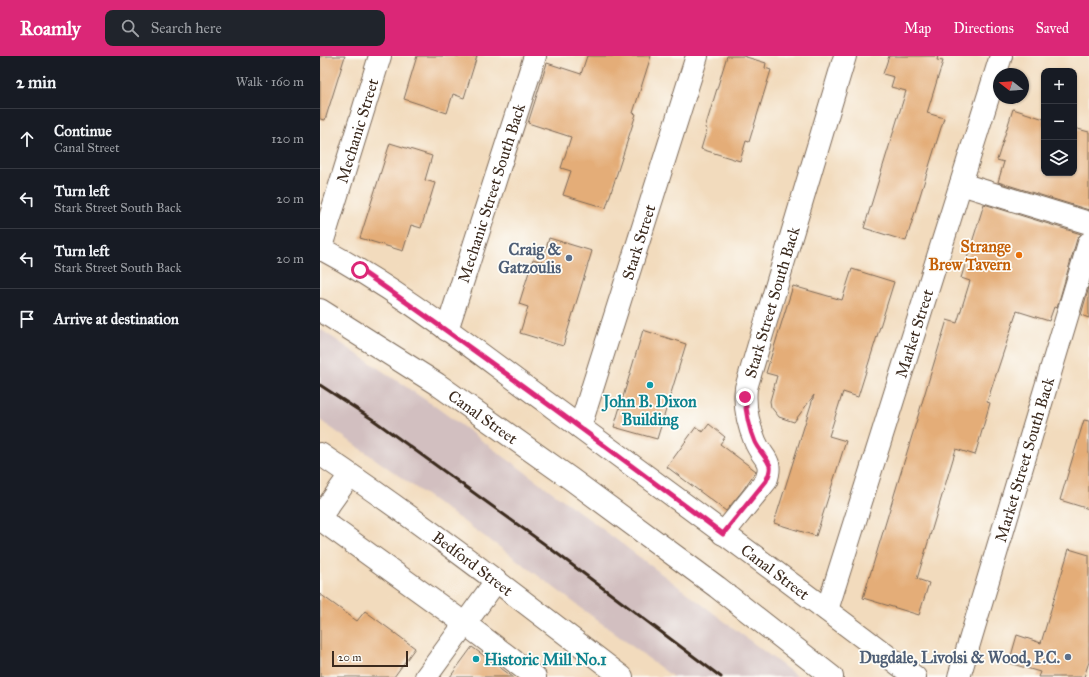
<!DOCTYPE html>
<html lang="en">
<head>
<meta charset="utf-8">
<style>
	:root { --surface:#171b24; --page:#20242c; --text:#f1f3f6; --muted:#9ea1a6; --line:#363941; --accent:#db2777 }
	body { margin:0; font-family:"IM FELL Great Primer",serif; background:var(--page); color:var(--text) }
	.controls { position:absolute; right:12px; top:12px; display:grid; overflow:hidden; border-radius:8px; box-shadow:0 1px 3px #0004 }
	.controls button { width:36px; height:36px; display:grid; place-items:center; padding:0; border:0; border-bottom:1px solid var(--line); background:var(--surface); color:var(--text); font:20px sans-serif }
	.compass { position:absolute; left:673px; top:12px; width:36px; height:36px; border-radius:50%; background:var(--surface); box-shadow:0 1px 3px #0004; rotate:287deg }
	.scale { position:absolute; left:12px; bottom:10px; width:76px; box-sizing:border-box; padding-left:4px; border:2px solid #3b2a1e; border-top:0; font-size:11px; line-height:14px; white-space:nowrap; color:#3b2a1e; -webkit-text-stroke:3px #fdfcf7; paint-order:stroke }
	.stop { position:absolute; width:12px; height:12px; margin:-9px; border:3px solid #db2777; border-radius:50%; background:#fff }
	.stop.end { background:#db2777; border-color:#fff; box-shadow:0 1px 4px #0008 }
	.list { margin:0; padding:0; list-style:none }
	h2 { display:flex; justify-content:space-between; align-items:center; height:52px; margin:0; padding:0 16px; font-size:17px }
	h2 small { font-size:13px; font-weight:400; color:var(--muted) }
	.list li { display:grid; grid-template-columns:26px 1fr auto; gap:12px; align-items:center; box-sizing:border-box; height:60px; padding:0 16px; border-top:1px solid var(--line) }
	.list b { display:block; font-size:15px; white-space:nowrap }
	.list p { margin:0; font-size:13px; white-space:nowrap; color:var(--muted) }
	.list em { font-size:13px; font-style:normal; color:var(--muted) }
	.icon { flex:none; width:22px; height:22px; fill:none; stroke:currentColor; stroke-width:2; stroke-linecap:round; stroke-linejoin:round }
	.map { position:relative; flex:none; width:769px; height:621px; overflow:hidden }
	header { display:flex; align-items:center; gap:24px; box-sizing:border-box; height:56px; padding:0 20px; background:var(--accent); color:#fff }
	header strong { font-size:19px }
	nav { display:flex; gap:22px; margin-inline-start:auto; font-size:14px }
	.search { width:280px; height:36px; background:var(--page); display:flex; align-items:center; gap:10px; box-sizing:border-box; padding:0 14px; border-radius:8px; color:var(--muted); font-size:15px }
	main { display:flex }
	aside { flex:1; background:var(--surface) }
	.map>svg:first-child { display:block }
	.industrial { fill:#d2bfc0 }
	.building { fill:#e4ad78 }
	.lines { fill:none; stroke-linecap:round; stroke-linejoin:round }
	.minor-casing { stroke:#7b6856; stroke-width:24 }
	.minor { stroke:#fff; stroke-width:22 }
	.rail { stroke:#3b2a1e; stroke-width:3 }
	.route { stroke:#db2777; stroke-width:5 }
	.food-dot { fill:#e8710a; stroke:#fdfcf7; stroke-width:1.5 }
	.service-dot { fill:#5c6f8a; stroke:#fdfcf7; stroke-width:1.5 }
	.culture-dot { fill:#0f9aa8; stroke:#fdfcf7; stroke-width:1.5 }
	.labels { text-anchor:middle; stroke-width:3.5; stroke-linejoin:round; paint-order:stroke }
	.street-label { font-size:16px; fill:#3b2a1e; stroke:#fdfcf7 }
	.food-label { font-size:16px; font-weight:bold; fill:#c56008; stroke:#fdfcf7; text-anchor:end }
	.service-label { font-size:16px; font-weight:bold; fill:#4e5e75; stroke:#fdfcf7; text-anchor:end }
	.culture-label { font-size:16px; font-weight:bold; fill:#0d838f; stroke:#fdfcf7 }
</style>
</head>
<body>
<header>
<strong>Roamly</strong>
<div class="search"><svg class="icon" aria-label="search" viewBox="0 0 24 24"><circle cx="10" cy="10" r="6"/><path d="M15 15l6 6"/></svg>Search here</div>
<nav><a>Map</a><a>Directions</a><a>Saved</a></nav>
</header>
<main>
<aside>
<h2>2 min<small>Walk · 160 m</small></h2>
<ul class="list">
<li><svg class="icon" aria-label="ahead" viewBox="0 0 24 24"><path d="M12 20V5M6 11l6-6 6 6"/></svg><div><b>Continue</b><p>Canal Street</p></div><em>120 m</em></li>
<li><svg class="icon" aria-label="left" viewBox="0 0 24 24"><path d="M17 20v-9H6M10 6l-5 5 5 5"/></svg><div><b>Turn left</b><p>Stark Street South Back</p></div><em>20 m</em></li>
<li><svg class="icon" aria-label="left" viewBox="0 0 24 24"><path d="M17 20v-9H6M10 6l-5 5 5 5"/></svg><div><b>Turn left</b><p>Stark Street South Back</p></div><em>20 m</em></li>
<li><svg class="icon" aria-label="arrive" viewBox="0 0 24 24"><path d="M6 21V4h12l-3 4 3 4H6"/></svg><div><b>Arrive at destination</b></div></li>
</ul>
</aside>
<div class="map">
<svg width="769" height="621" viewBox="0 0 769 621">
	<rect width="100%" height="100%" fill="#fdfcf7"/>
	<filter id="ink" filterUnits="userSpaceOnUse"><feTurbulence type="fractalNoise" baseFrequency=".025" numOctaves="2"/><feDisplacementMap in="SourceGraphic" scale="8" xChannelSelector="R" yChannelSelector="G"/><feConvolveMatrix kernelMatrix="1 2 1 2 8 2 1 2 1" color-interpolation-filters="sRGB"/></filter>
	<filter id="wash" filterUnits="userSpaceOnUse"><feTurbulence type="fractalNoise" baseFrequency=".012" numOctaves="4" result="noise"/><feDisplacementMap in="SourceGraphic" scale="16" xChannelSelector="R" yChannelSelector="G"/><feGaussianBlur stdDeviation="0.9" result="paint"/><feColorMatrix in="noise" values="0 0 0 0 0 0 0 0 0 0 0 0 0 0 0 0 0 1.4 0 .05"/><feComposite in="paint" operator="in"/></filter>
	<g filter="url(#wash)">
		<rect width="100%" height="100%" fill="#f2dbbd"/>
		<path class="industrial" d="M0 273 116 351 265 460 478 621H353L188 497 0 364Z"/>
		<g id="blocks">
			<g class="building">
				<path d="M0 0H25L5 64 0 63Z"/>
				<path d="M97 0H157L144 42 133 38 127 57 84 43Z"/>
				<path d="M267 0H331L313 57 316 58 286 152 243 139 251 115 241 112 251 81 208 67 227 7 261 18Z"/>
				<path d="M407 0H423L446 7 445 12 451 14 429 86 426 85 420 105 381 93 387 73 385 72Z"/>
				<path d="M569 0H618L617 4 623 5 607 57 624 62 586 185 544 172 586 35 571 31 574 21 563 18Z"/>
				<path d="M693 53 724 63V117H754V72L769 76V154L678 126 684 106 677 104Z"/>
				<path d="M70 87 112 100 105 124 115 127 101 172 91 169 83 195 40 182Z"/>
				<path d="M664 148 761 178 757 183 737 252 734 251 729 265 697 255 667 346 670 347 655 399 636 393 597 523 609 527 599 559 543 542 627 264 637 267 650 225 641 222Z"/>
				<path d="M229 182 272 195 243 290 200 277 208 251 199 248 213 203 222 206Z"/>
				<path d="M532 213 574 226 538 341 523 336 509 380 526 385 496 480 454 467 494 339 474 366 459 361 451 351 450 345 457 320 446 317 473 230 522 244Z"/>
				<path d="M769 231V262L761 259Z"/>
				<path d="M323 274 366 288 337 383 294 371Z"/>
				<path d="M764 364 769 365V453L740 444Z"/>
				<path d="M389 368 405 381 400 388 436 415 423 434 406 455 347 411 376 371 383 376Z"/>
				<path d="M749 493 769 499V606L764 621H718L720 616 689 607 697 579 721 587Z"/>
				<path d="M0 538 37 565 45 555 95 592 74 621H0Z"/>
				<path d="M152 591 193 621H130Z"/>
			</g>
		</g>
	</g>
	<g filter="url(#ink)">
		<use href="#blocks" fill-opacity="0" stroke="#7b6856" stroke-width="1"/>
		<g class="lines">
			<g class="minor-casing">
				<g id="minor">
					<path d="M641 128 769 167"/>
					<path id="s1" d="M0 192C83 236 158 297 234 352 355 441 476 530 595 621"/>
					<path id="s2" d="M0 194 60 0"/>
					<path id="s3" d="M0 254 117 328 251 423 397 531 512 621"/>
					<path id="s4" d="M127 274 215 0"/>
					<path id="s5" d="M260 371 377 0"/>
					<path id="s6" d="M0 398C104 468 203 545 302 621"/>
					<path d="M0 461 30 419"/>
					<path d="M0 463 144 567 215 621"/>
					<path id="s7" d="M403 478 446 425C454 403 442 403 435 385 428 368 424 350 426 332L525 0"/>
					<path id="s8" d="M507 554 681 0"/>
					<path d="M106 621 176 525"/>
					<path id="s9" d="M639 621 769 187"/>
				</g>
			</g>
			<use href="#minor" class="minor"/>
			<path class="rail" d="M0 329 52 363 223 487 401 621"/>
		</g>
	</g>
	<g class="lines" filter="url(#ink)">
		<path class="route" d="M40 214C163 299 283 388 403 478L446 425C448 421 451 415 450 410 447 401 439 395 435 386 429 372 426 356 425 341"/>
	</g>
	<circle class="food-dot" cx="699" cy="199" r="4"/>
	<g class="service-dot">
		<circle cx="249" cy="202" r="4"/>
		<circle cx="748" cy="601" r="4"/>
	</g>
	<g class="culture-dot">
		<circle cx="330" cy="329" r="4"/>
		<circle cx="156" cy="603" r="4"/>
	</g>
	<g class="labels">
		<g class="street-label">
			<text dy="6" stroke="none"><textPath href="#s2" startOffset="125">Mechanic Street</textPath></text>
			<text dy="6" stroke="none"><textPath href="#s4" startOffset="144">Mechanic Street South Back</textPath></text>
			<text dy="6" stroke="none"><textPath href="#s5" startOffset="194">Stark Street</textPath></text>
			<text dy="6" stroke="none"><textPath href="#s7" startOffset="256">Stark Street South Back</textPath></text>
			<text dy="6" stroke="none"><textPath href="#s8" startOffset="290">Market Street</textPath></text>
			<text dy="6" stroke="none"><textPath href="#s3" startOffset="195">Canal Street</textPath></text>
			<text dy="6" stroke="none"><textPath href="#s9" startOffset="227">Market Street South Back</textPath></text>
			<text dy="6" stroke="none"><textPath href="#s6" startOffset="188">Bedford Street</textPath></text>
			<text dy="6" stroke="none"><textPath href="#s1" startOffset="559">Canal Street</textPath></text>
		</g>
		<g class="food-label">
			<text x="691" y="196">Strange<tspan x="691" dy="18">Brew Tavern</tspan></text>
		</g>
		<g class="service-label">
			<text x="241" y="199">Craig &amp;<tspan x="241" dy="18">Gatzoulis</tspan></text>
			<text x="740" y="607">Dugdale, Livolsi &amp; Wood, P.C.</text>
		</g>
		<g class="culture-label">
			<text x="330" y="351">John B. Dixon<tspan x="330" dy="18">Building</tspan></text>
			<text x="164" y="609" text-anchor="start">Historic Mill No.1</text>
		</g>
	</g>
</svg>
<div class="controls">
<button>+</button>
<button>−</button>
<button><svg class="icon" aria-label="layers" viewBox="0 0 24 24"><path d="M12 4l9 5-9 5-9-5zM3 14l9 5 9-5"/></svg></button>
</div>
<svg class="compass" viewBox="-18 -18 36 36"><path d="M0-13l5 13h-10z" fill="#e53935"/><path d="M0 13l5-13h-10z" fill="#9ea1a6"/></svg>
<div class="scale">20 m</div>
<div class="stop" style="left:40px;top:214px"></div>
<div class="stop end" style="left:425px;top:341px"></div>
</div>
</main>
</body>
</html>
